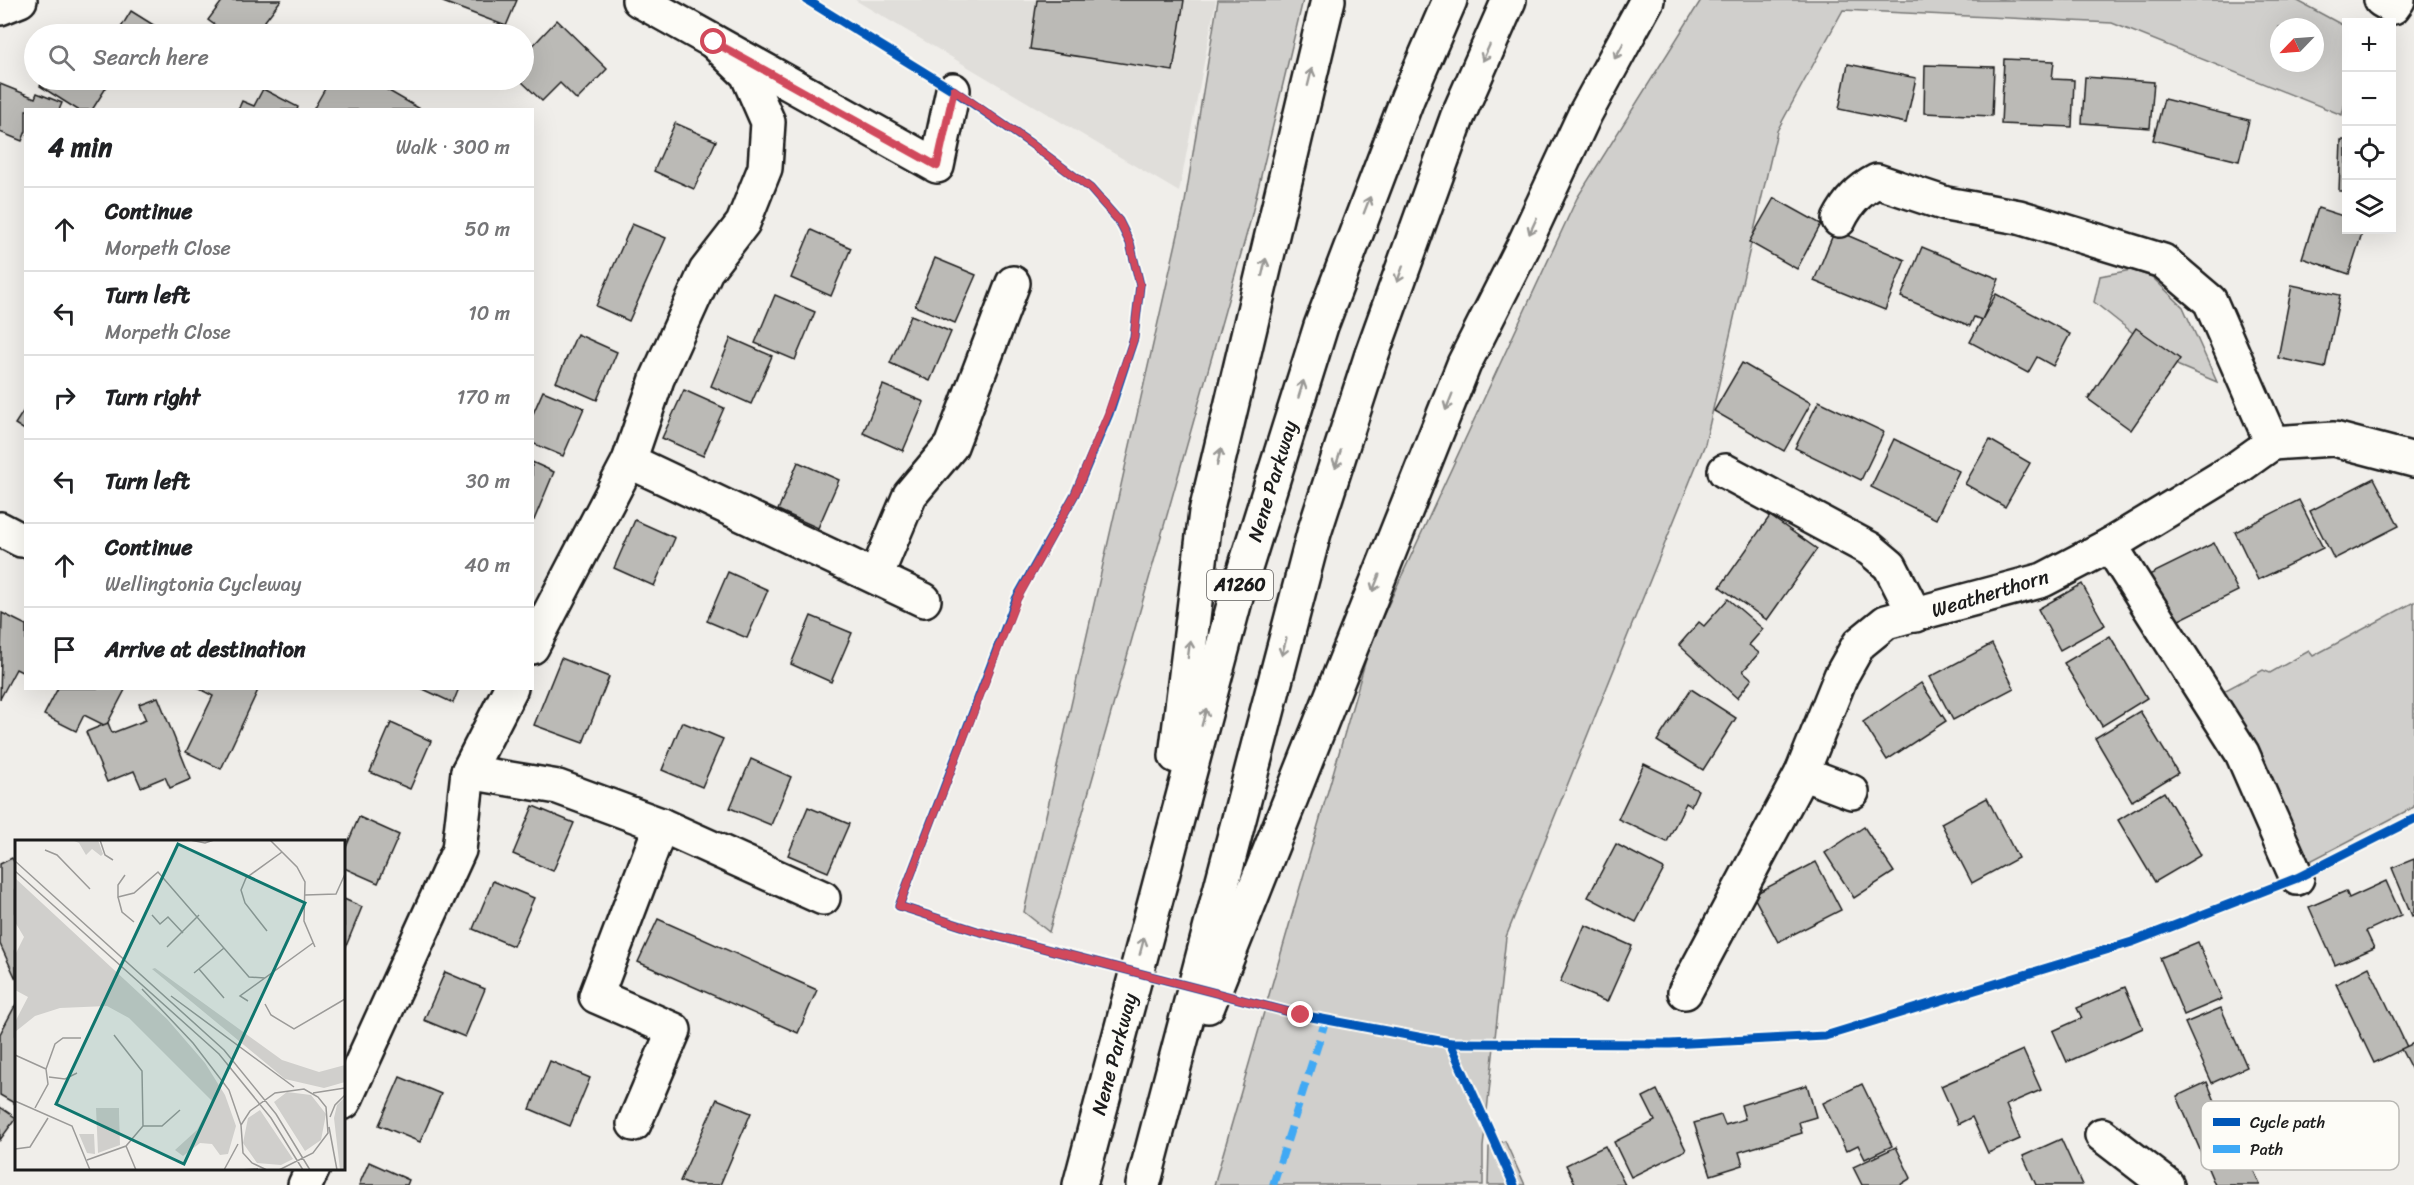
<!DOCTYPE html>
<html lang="en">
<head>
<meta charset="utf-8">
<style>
	:root { --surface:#fff; --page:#f2f2f2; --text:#202124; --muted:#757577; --line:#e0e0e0 }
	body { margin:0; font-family:Sriracha,sans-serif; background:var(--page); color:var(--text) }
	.controls { position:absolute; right:18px; top:18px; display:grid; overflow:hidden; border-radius:0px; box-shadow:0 6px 24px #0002 }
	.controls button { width:54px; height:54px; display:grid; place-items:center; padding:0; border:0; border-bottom:2px solid var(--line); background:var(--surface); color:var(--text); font:30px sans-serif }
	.compass { position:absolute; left:2270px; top:18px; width:54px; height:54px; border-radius:50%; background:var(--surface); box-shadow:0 6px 24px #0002; rotate:245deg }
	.stop { position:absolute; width:18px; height:18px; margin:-14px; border:4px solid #d1495b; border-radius:50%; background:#fff }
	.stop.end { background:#d1495b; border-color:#fff; box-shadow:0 2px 6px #0008 }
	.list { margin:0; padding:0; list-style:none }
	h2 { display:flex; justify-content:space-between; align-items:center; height:78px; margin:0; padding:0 24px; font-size:26px }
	h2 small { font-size:20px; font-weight:400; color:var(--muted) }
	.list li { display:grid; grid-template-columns:39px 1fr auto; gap:18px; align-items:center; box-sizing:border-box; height:84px; padding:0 24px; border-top:2px solid var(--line) }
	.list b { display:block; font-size:22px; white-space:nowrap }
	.list p { margin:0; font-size:20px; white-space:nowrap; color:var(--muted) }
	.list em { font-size:20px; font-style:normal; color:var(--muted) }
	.icon { flex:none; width:33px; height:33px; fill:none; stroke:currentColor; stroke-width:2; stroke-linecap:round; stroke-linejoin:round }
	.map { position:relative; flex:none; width:2414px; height:1185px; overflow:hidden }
	.search { position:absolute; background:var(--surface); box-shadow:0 6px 24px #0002; left:24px; top:24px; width:510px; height:66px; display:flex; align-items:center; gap:15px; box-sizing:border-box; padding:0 21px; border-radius:33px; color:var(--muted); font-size:22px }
	.panel { position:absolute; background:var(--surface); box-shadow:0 6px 24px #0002; left:24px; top:108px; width:510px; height:582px; border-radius:0px }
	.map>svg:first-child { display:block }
	.built { fill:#e0deda }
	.green { fill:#d0cfcc; stroke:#767674; stroke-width:1.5; fill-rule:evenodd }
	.building { fill:#bbbab6; stroke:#1c1c1c; stroke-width:1.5 }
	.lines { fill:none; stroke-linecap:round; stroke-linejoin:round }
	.minor-casing { stroke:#1c1c1c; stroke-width:38 }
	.highway-casing { stroke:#1c1c1c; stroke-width:38 }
	.minor { stroke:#fdfcf7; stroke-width:33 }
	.highway { stroke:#fdfcf7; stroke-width:33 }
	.quiet { stroke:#3fa9f5; stroke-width:8; stroke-dasharray:15 8; stroke-linecap:butt }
	.cycleway-casing { stroke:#fdfcf7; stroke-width:13 }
	.cycleway { stroke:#0057b8; stroke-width:9 }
	.oneway { stroke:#989794 }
	.route { stroke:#d1495b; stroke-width:8 }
	.labels { text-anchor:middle; stroke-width:5; stroke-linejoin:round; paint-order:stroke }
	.shield { fill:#fdfcf7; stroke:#605f5e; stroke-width:1.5 }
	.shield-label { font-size:18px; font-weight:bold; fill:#1c1c1c }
	.street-label { font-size:20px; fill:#1c1c1c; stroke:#fdfcf7 }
	.inset-road { fill:none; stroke:#9b9a98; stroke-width:1.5 }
	.view { fill:#0f766e; fill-opacity:0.15; stroke:#0f766e; stroke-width:3 }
	.inset-edge { fill:none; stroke:#1c1c1c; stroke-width:3 }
	.key { fill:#fdfcf7; stroke:#bab9b5; stroke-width:1.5 }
	.key-label { font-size:16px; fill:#1c1c1c }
</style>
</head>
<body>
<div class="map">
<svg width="2414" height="1185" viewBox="0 0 2414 1185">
	<rect width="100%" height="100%" fill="#f0eeea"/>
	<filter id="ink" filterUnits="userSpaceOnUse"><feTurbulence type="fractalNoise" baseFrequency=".0167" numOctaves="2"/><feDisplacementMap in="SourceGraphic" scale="12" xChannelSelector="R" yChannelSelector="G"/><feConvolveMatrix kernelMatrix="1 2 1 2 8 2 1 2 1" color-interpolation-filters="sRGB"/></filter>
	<g filter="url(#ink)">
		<path class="built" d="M855 0H1216L1179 192Z"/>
		<g class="green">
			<path d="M1218 0H1303L1250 222 1049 932 1024 912 1184 208Z"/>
			<path d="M1701 0H2296L2346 27V99L2342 115 2112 23 1843 10 1777 131 1705 444 1506 937 1483 1147V1185H1214L1371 642 1577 198ZM2279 27H2315V63H2279Z"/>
			<path d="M2131 270 2152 277 2183 307 2217 382 2179 366 2148 345 2094 302 2100 276Z"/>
			<path d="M2414 602V807L2299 867 2220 693 2263 670 2270 673 2309 651 2313 656Z"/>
			<path d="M1505 1141 1525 1185H1488L1489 1147Z"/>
		</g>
		<g class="building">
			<path d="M223 0H281L255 34H227L208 20Z"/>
			<path d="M444 0H517L506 26 443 2Z"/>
			<path d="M1037 0H1184L1173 71 1030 49Z"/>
			<path d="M131 11 168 34H117Z"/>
			<path d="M557 20 607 69 577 100 560 83 542 101 520 80H524V55Z"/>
			<path d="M2004 59 2054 61 2052 79 2074 80 2072 127 2001 124Z"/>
			<path d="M1848 64 1916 78 1906 123 1839 109Z"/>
			<path d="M1925 65 1994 67 1992 116 1924 113Z"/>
			<path d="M2085 77 2154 82 2150 128 2082 123Z"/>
			<path d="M44 80H111L92 110H78L40 86Z"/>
			<path d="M330 80H370L422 110H316L314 108Z"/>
			<path d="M0 84 35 98 37 93 62 103 59 110H26V131L22 141 0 132Z"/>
			<path d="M263 89 298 107 297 110H238L242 101 254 106Z"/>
			<path d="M2164 99 2249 120 2239 161 2153 140Z"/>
			<path d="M675 123 716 141 694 189 654 171Z"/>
			<path d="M2341 140H2346V191H2339Z"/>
			<path d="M1774 198 1821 224 1797 269 1749 242Z"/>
			<path d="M2318 208 2346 217V230H2363L2349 274 2302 258Z"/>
			<path d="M632 224 666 238 629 321 596 306Z"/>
			<path d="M811 230 851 248 831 296 791 278Z"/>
			<path d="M1835 230 1905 260 1885 310 1814 281Z"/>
			<path d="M1922 247 1999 279 1982 320 1974 317 1970 326 1901 297Z"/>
			<path d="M935 258 976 275 955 323 915 306Z"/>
			<path d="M2292 285 2340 295 2325 368 2278 358Z"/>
			<path d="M1996 294 2070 334 2053 366 2037 357 2028 373 1970 342Z"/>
			<path d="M775 295 815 312 795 360 755 343Z"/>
			<path d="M911 315 951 332 930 381 890 363Z"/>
			<path d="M2136 328 2180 359 2131 430 2088 399Z"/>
			<path d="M577 334 617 352 597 400 556 382Z"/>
			<path d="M731 338 772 356 751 404 711 386Z"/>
			<path d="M1742 363 1811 403 1784 451 1714 411Z"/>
			<path d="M883 385 924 402 903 451 863 433Z"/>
			<path d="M684 390 724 408 703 456 662 438Z"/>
			<path d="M543 391 584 408 563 456 532 443V416Z"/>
			<path d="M1819 401 1884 432 1861 480 1795 448Z"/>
			<path d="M26 407V431L15 424Z"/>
			<path d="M1894 439 1959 471 1936 519 1871 487Z"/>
			<path d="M1990 440 2030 463 2005 507 1965 484Z"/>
			<path d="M532 462 554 472 534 520 532 519Z"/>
			<path d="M798 462 839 480 818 528 778 510Z"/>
			<path d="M2374 478 2399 526 2334 559 2310 511Z"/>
			<path d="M2299 500 2323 548 2258 580 2235 532Z"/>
			<path d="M1770 516 1817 549 1767 620 1720 587Z"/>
			<path d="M635 520 675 538 654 586 614 568Z"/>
			<path d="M2214 543 2238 591 2173 623 2149 575Z"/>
			<path d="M728 572 768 590 747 638 707 621Z"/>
			<path d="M2082 584 2105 625 2060 650 2038 609Z"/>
			<path d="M1728 599 1763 629 1749 645 1759 653 1743 671 1752 679 1737 698 1679 645 1699 622 1704 626Z"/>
			<path d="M2 613 26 625V674L16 669 0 699Z"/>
			<path d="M811 616 852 633 831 682 791 664Z"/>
			<path d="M2110 636 2147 698 2102 726 2064 663Z"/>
			<path d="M1992 644 2014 688 1953 720 1930 677Z"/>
			<path d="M561 658 609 677 583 743 534 725Z"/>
			<path d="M1921 683 1946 721 1887 760 1863 722Z"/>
			<path d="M58 688H126L106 726 84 715 76 731 44 715Z"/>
			<path d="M198 688H259L221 769 186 752 213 696Z"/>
			<path d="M421 688H459L453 703Z"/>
			<path d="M1691 689 1736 718 1703 770 1657 741Z"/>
			<path d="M158 697 191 779 170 788 165 777 141 787 134 771 107 782 86 732 108 723 112 733 146 720 139 704Z"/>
			<path d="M2140 711 2178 773 2132 801 2095 738Z"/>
			<path d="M682 722 723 739 702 787 662 770Z"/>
			<path d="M391 723 431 741 410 789 370 772Z"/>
			<path d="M751 759 791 777 771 825 730 808Z"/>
			<path d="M1644 764 1698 790 1691 806 1686 803 1667 842 1618 819Z"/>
			<path d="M2164 792 2201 855 2155 882 2118 820Z"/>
			<path d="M1987 798 2018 858 1972 883 1941 823Z"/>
			<path d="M533 806 574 823 553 871 513 854Z"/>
			<path d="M808 807 849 824 828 872 788 855Z"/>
			<path d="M359 817 399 835 378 883 344 868V852Z"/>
			<path d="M1864 827 1894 872 1854 898 1825 853Z"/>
			<path d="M1616 844 1664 869 1636 922 1588 897Z"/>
			<path d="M12 858 16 865V979L0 944V864Z"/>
			<path d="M2414 859V915L2412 916 2392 868Z"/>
			<path d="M1816 862 1841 910 1778 942 1753 895Z"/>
			<path d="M493 881 534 898 513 946 473 929Z"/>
			<path d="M2386 881 2401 915 2366 931 2374 948 2335 965 2309 907 2346 891 2349 898Z"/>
			<path d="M344 899 362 907 344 951Z"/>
			<path d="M658 919 817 990 798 1033 638 962Z"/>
			<path d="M1585 925 1632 946 1607 1002 1560 982Z"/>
			<path d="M2198 942 2222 999 2184 1015 2160 958Z"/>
			<path d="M2369 967 2407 1047 2374 1063 2336 984Z"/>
			<path d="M445 972 485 989 465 1037 424 1020Z"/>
			<path d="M2125 987 2143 1028 2067 1062 2053 1031 2082 1018 2077 1008Z"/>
			<path d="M16 1004V1100L14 1103 0 1095V1034Z"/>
			<path d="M2221 1008 2247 1067 2212 1083 2185 1023Z"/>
			<path d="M2414 1043V1074L2401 1049Z"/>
			<path d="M2023 1050 2041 1090 2006 1105 2020 1139 1988 1153 1972 1117 1958 1124 1941 1086Z"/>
			<path d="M550 1061 590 1078 570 1126 530 1109Z"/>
			<path d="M400 1077 441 1094 420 1142 379 1125Z"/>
			<path d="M2207 1082 2223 1120 2251 1108 2271 1153 2250 1162 2260 1185H2215L2177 1096Z"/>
			<path d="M1862 1084 1892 1146 1865 1159 1858 1145 1846 1151 1823 1103Z"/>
			<path d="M1807 1085 1816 1117 1799 1122 1802 1133 1739 1152 1743 1165 1711 1175 1694 1123 1721 1115 1725 1125 1745 1119 1741 1105Z"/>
			<path d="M1657 1090 1686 1150 1631 1177 1614 1142 1655 1121 1643 1097Z"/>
			<path d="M717 1099 751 1113 720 1185H690L680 1181Z"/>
			<path d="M0 1107 16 1118 0 1140Z"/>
			<path d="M2061 1139 2082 1185H2036L2023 1156Z"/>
			<path d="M1605 1146 1625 1185H1576L1566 1165Z"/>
			<path d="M1896 1147 1911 1178 1900 1185H1862L1853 1167Z"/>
			<path d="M369 1162 409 1180 407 1185H359Z"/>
		</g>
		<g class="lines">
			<g class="minor-casing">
				<g id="minor">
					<path d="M639 0 937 166 953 90"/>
					<path d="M2381 0 2393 7 2398 0"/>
					<path d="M0 8 20 0"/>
					<path d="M1839 220C1848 202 1859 190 1877 181L1946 204 2019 217 2163 261 2210 301 2272 443"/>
					<path d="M629 461 924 600"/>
					<path d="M1725 471 1870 549 1890 566 1915 615"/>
					<path d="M0 529 21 540H26"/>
					<path d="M2110 545 2242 753 2297 878"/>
					<path d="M876 576 910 495 951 446 1013 283"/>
					<path d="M532 647 629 461 657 379 706 271 743 223 765 168 768 122 747 74 714 42"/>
					<path d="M468 772 558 787 661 825 823 898"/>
					<path d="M1802 773 1852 792"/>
					<path d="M1685 992 1802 773 1841 676 1859 644 1886 622 2043 580 2110 545 2237 468 2272 443 2334 439 2414 460"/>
					<path d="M344 1102 459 850 468 772 511 688"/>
					<path d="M634 1124 674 1030 596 996 661 825"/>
					<path d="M2102 1135 2167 1185"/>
					<path d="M305 1185 313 1168"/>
				</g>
			</g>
			<g class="highway-casing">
				<g id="highway">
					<path d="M1176 756 1206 512 1328 0"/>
					<path d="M1208 1006 1464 364 1523 247 1585 114 1647 0"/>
					<path d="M1080 1185 1236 597 1321 326 1408 97 1450 0"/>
					<path d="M1143 1185 1314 533 1372 354 1457 118 1509 0"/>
				</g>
			</g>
			<use href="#minor" class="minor"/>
			<use href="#highway" class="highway"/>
			<path class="quiet" d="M1273 1185 1326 1019"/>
			<g class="cycleway-casing">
				<g id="cycleway">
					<path d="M807 0 953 90 1030 143 1090 188 1119 221 1130 243 1140 285 1134 338 1109 414 1075 494 1016 599 899 906 977 931 1301 1015 1450 1043 1514 1185"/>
					<path d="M1450 1043 1670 1044 1825 1036 2132 942 2297 878 2414 819"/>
				</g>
			</g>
			<use href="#cycleway" class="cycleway"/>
		</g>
		<defs><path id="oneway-shaft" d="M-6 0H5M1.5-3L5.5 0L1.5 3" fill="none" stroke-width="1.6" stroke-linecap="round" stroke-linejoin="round" transform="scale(1.5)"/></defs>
		<g class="oneway">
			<use href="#oneway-shaft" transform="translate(1619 51) rotate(119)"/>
			<use href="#oneway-shaft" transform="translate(1486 53) rotate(114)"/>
			<use href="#oneway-shaft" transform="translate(1310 77) rotate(-76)"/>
			<use href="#oneway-shaft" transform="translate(1367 205) rotate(-69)"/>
			<use href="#oneway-shaft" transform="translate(1533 226) rotate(115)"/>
			<use href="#oneway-shaft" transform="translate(1264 267) rotate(-77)"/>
			<use href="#oneway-shaft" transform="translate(1400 274) rotate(110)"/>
			<use href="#oneway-shaft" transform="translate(1301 389) rotate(-73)"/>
			<use href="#oneway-shaft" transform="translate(1449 402) rotate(112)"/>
			<use href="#oneway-shaft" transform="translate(1219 457) rotate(-77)"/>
			<use href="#oneway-shaft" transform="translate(1338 459) rotate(108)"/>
			<use href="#oneway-shaft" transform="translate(1376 583) rotate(112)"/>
			<use href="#oneway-shaft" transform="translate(1284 647) rotate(105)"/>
			<use href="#oneway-shaft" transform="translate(1189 649) rotate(-83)"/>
			<use href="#oneway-shaft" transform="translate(1204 717) rotate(-75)"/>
			<use href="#oneway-shaft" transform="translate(1142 946) rotate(-75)"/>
		</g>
	</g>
	<g class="lines" filter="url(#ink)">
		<path class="route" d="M714 42 937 166 954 90 1030 143 1090 188 1119 221 1130 243 1140 285 1134 338 1108 414 1075 494 1017 599 899 906 977 931 1301 1015"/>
	</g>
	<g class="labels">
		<rect class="shield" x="1207" y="570" width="66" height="30" rx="4.5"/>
		<g class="shield-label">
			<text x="1240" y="591">A1260</text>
		</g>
		<g class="street-label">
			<text transform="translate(1272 481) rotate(-73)" y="7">Nene Parkway</text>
			<text transform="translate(1990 593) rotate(-17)" y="7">Weatherthorn</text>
			<text transform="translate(1114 1054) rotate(-75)" y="7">Nene Parkway</text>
		</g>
	</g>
	<g transform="translate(15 840)">
		<rect width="330" height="330" fill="#f0eeea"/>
		<path d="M57 0H83L88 14 86 16 77 9 71 15 64 3ZM0 38 152 179 190 223 210 255 221 286 213 314 205 315 197 304 185 303 168 316 160 310 182 290 197 261 114 178 92 166 45 168 20 176 0 192V182L13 157 0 150V115L9 97 0 82ZM140 128 267 220 304 232 330 225V242L309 248 270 239 137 129ZM272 252 296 255 311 274 306 300 290 311 259 262ZM330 257V330H325L319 278 322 265ZM81 268H104V274L105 305 83 313ZM245 270 278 319 266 325 242 323 228 303 233 278ZM64 294H79L80 314 72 313Z" fill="#d0cfcc"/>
		<path class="inset-road" d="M85 0 90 15 98 20M175 0 190 3 199 0M255 0 282 27 290 42 289 81 300 107M30 10 42 15 75 49M0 21 209 210 261 274 295 330M0 31 204 214 256 278 288 330M110 35 103 45V57L119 53 143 32 234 137 250 138M290 55 321 54 330 34M103 57 107 72 119 82M137 75 145 84 153 77 168 93M252 91 230 63 226 50 231 38 267 12M152 107 184 75M184 129 209 158M179 133 209 108M127 149 178 203 214 250 226 285M156 156 279 247M233 161 225 156 298 103M250 164 256 175 279 189 330 159M0 215 31 229M34 237 50 239 62 233M298 253 330 248M0 261 57 286 75 330M20 268 33 244 31 229 40 204 48 198H66M315 277 320 265 330 255M128 286H147L165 270M314 287 322 330M111 306 121 330M0 309 15 307 33 278M72 320 111 306 128 286 127 231 99 195M209 330 223 304M224 330 243 329M252 330 237 323 228 313 226 285 235 271 260 253 289 249 303 257 311 267 313 293 298 313 264 330"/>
		<path class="view" d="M163 4 290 63 169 324 41 264Z"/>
		<rect width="330" height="330" class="inset-edge"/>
	</g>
	<rect x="2201" y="1101" width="198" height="69" rx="9" class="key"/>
	<rect x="2213" y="1118" width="27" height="8" fill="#0057b8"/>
	<rect x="2213" y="1145" width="27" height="8" fill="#3fa9f5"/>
	<g class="key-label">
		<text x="2250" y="1128">Cycle path</text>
		<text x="2250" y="1155">Path</text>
	</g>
</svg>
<div class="controls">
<button>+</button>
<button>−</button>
<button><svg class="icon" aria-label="locate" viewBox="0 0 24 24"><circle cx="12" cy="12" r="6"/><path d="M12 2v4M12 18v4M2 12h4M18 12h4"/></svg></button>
<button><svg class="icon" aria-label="layers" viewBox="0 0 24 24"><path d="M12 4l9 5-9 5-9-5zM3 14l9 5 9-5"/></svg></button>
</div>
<svg class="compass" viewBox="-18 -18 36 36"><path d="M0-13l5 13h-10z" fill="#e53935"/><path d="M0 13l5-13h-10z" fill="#757577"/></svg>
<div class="stop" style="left:714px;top:42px"></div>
<div class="stop end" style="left:1301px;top:1015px"></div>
<div class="search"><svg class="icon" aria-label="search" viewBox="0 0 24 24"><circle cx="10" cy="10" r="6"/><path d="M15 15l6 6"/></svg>Search here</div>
<section class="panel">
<h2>4 min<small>Walk · 300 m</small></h2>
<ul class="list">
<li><svg class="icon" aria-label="ahead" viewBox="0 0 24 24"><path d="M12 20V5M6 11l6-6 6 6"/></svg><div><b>Continue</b><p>Morpeth Close</p></div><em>50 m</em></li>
<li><svg class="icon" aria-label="left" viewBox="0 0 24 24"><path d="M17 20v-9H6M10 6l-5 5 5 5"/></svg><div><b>Turn left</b><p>Morpeth Close</p></div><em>10 m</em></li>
<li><svg class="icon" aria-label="right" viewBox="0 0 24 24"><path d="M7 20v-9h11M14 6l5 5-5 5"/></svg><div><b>Turn right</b></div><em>170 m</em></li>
<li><svg class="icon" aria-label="left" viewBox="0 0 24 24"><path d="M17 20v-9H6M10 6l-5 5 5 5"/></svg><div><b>Turn left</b></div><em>30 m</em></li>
<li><svg class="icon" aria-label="ahead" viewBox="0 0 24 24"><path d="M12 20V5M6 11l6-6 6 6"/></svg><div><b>Continue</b><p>Wellingtonia Cycleway</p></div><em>40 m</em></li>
<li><svg class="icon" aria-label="arrive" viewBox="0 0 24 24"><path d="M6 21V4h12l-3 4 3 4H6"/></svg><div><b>Arrive at destination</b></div></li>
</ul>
</section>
</div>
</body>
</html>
